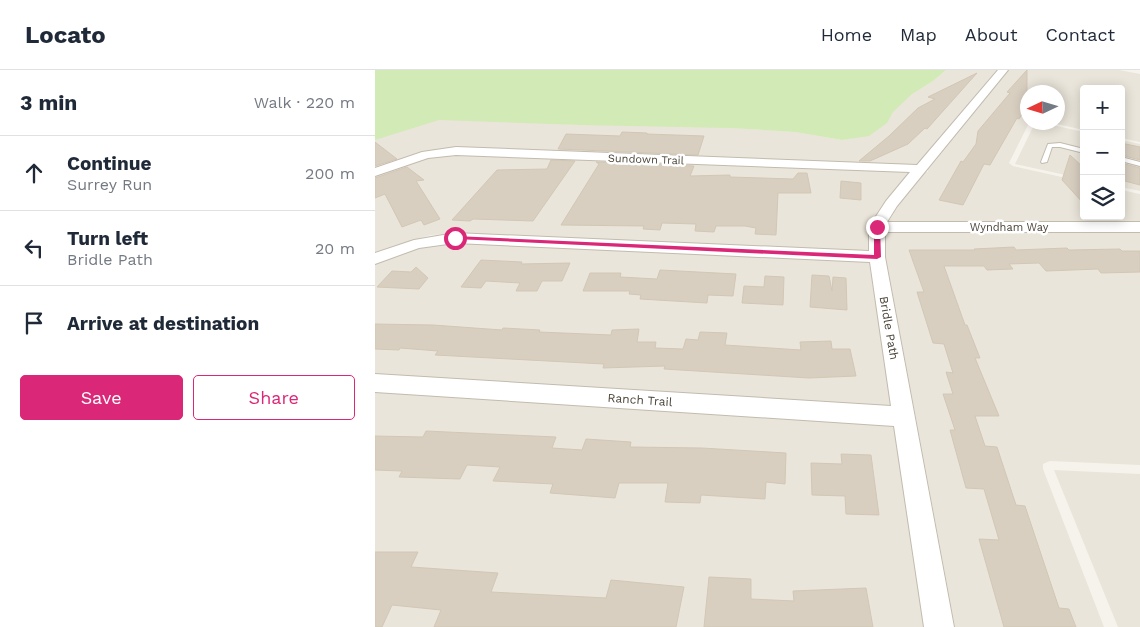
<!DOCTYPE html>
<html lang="en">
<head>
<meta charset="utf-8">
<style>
	:root { --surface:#fff; --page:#f2f2f3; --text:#1f2937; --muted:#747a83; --line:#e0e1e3; --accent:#db2777 }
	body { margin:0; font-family:"Work Sans",sans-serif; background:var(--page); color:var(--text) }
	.controls { position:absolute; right:15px; top:15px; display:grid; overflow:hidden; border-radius:5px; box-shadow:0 2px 12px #0003 }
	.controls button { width:45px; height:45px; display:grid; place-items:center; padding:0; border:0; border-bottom:1px solid var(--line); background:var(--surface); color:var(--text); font:25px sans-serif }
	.compass { position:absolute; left:645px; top:15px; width:45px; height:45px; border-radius:50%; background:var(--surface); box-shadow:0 2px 12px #0003; rotate:266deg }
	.stop { position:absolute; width:15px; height:15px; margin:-11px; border:4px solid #db2777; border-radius:50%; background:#fff }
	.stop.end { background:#db2777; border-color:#fff; box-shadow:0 1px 5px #0008 }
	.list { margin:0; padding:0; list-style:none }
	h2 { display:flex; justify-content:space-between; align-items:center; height:65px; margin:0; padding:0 20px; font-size:21px }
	h2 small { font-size:16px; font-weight:400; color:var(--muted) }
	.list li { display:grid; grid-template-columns:32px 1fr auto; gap:15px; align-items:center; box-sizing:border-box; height:75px; padding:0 20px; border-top:1px solid var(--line) }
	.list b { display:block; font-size:19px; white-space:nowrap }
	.list p { margin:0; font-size:16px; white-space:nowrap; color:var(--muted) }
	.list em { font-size:16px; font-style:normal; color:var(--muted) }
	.actions { display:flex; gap:10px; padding:15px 20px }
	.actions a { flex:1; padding:11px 0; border:1px solid var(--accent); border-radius:5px; text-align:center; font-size:18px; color:var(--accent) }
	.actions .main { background:var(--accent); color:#fff }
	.icon { flex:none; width:28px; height:28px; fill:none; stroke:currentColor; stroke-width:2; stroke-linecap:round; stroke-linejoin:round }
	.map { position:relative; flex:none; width:765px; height:557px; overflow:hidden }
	header { display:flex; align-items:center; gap:30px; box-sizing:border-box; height:70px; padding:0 25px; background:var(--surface); border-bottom:1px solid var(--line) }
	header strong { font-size:24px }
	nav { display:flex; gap:28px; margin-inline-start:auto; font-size:18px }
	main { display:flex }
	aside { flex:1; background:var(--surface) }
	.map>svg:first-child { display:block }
	.residential { fill:#eae5da }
	.green { fill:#d2eab5 }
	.building { fill:#d8cfc1; stroke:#d3c7b4 }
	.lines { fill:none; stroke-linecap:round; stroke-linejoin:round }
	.service-casing { stroke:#c2bbae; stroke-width:2 }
	.minor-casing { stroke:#c2bbae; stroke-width:2 }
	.service { fill:#fff; fill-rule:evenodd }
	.minor { fill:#fff; fill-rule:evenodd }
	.route { fill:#db2777 }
	.labels { text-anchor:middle; stroke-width:5; stroke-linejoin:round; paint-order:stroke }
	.far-street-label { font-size:11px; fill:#4b4439; stroke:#fff }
	.street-label { font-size:12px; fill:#4b4439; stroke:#fff }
</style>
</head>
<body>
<header>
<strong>Locato</strong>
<nav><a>Home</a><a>Map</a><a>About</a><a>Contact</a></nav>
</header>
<main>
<aside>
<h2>3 min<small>Walk · 220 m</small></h2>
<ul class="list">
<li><svg class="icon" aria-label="ahead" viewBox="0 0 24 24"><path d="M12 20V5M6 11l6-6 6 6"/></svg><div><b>Continue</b><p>Surrey Run</p></div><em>200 m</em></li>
<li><svg class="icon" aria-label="left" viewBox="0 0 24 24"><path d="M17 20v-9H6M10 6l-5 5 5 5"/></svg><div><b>Turn left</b><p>Bridle Path</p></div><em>20 m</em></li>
<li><svg class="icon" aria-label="arrive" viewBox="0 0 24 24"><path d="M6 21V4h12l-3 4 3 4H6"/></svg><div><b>Arrive at destination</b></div></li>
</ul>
<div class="actions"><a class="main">Save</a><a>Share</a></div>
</aside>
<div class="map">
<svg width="765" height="557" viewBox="0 0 765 557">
	<rect width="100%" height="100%" fill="#f6f3ec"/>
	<g class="residential">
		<path d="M571 0H622L541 96 82 79 0 100V67L55 50 91 48 204 55H284L345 57 421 62 467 70 493 65 511 53 520 38 539 22 558 11Z"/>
		<path d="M634 0H744L765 4V72L746 68V19H709V60L677 53 682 52V22H652V52L654 53 634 93 638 96 709 112V146H746V120L765 124V153H513L523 136 551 102H553V100Z"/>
		<path d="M660 53H668L709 62V109L640 94Z"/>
		<path d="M746 70 765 74V121L746 117Z"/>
		<path d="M78 84 536 102 509 133 496 153H494V182L84 163 56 165 35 171 0 184V105L52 87Z"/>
		<path d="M510 161H765V395L675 391 668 394V399L729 557H580L511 188Z"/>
		<path d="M76 172 494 192 517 338 0 305V194L40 177Z"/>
		<path d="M0 322 519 356 549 557H0Z"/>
		<path d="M679 400 765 404V557H743Z"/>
	</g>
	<path class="green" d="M0 0H571L558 11 537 24 518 42 512 53 494 66 467 70 420 62 355 58 204 55 64 50 0 70Z"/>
	<g class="building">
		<path d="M652 0V37L644 49 642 48 615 95 609 94 588 135 564 130 586 91 588 92 601 74 603 61 635 23 632 22Z"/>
		<path d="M602 3 552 59 550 58 533 74 495 91H484L514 66 543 38 560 29 553 27Z"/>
		<path d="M247 62 272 63V64L329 66 323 85 183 79 191 64 245 66Z"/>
		<path d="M0 72 22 89 0 96Z"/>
		<path d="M746 73 765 77V90L746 85Z"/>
		<path d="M695 85 709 98V134L687 110Z"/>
		<path d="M176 90 200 91 158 151 98 149 95 151 77 150 122 100 172 99Z"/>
		<path d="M221 92 319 96 315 106 355 105V107L418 109 423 103H432L436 123H403L401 165 380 164 381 158 370 156H341L339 162 320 161 321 154 287 153 285 160 268 159 269 156 186 155 224 94Z"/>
		<path d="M746 93 765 98V115L746 110Z"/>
		<path d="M32 97 49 110 41 111 65 149 49 155 46 150 27 157 10 124 0 128V108Z"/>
		<path d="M466 111 486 113V130L465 128Z"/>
		<path d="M639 177 641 180 692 178 694 180 745 179 747 181H765V202L726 203 723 199 671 201 664 193 634 194 638 199 612 200 609 196H569L590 255H592L605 288H600L624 346H600L610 376 622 377 641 435 650 436 684 538 694 539 701 557H629L604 469 624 470 609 419 591 418 575 360H580L568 324H578L571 302 578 303 569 274 558 273 542 222H549L534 180H600L599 179Z"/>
		<path d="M106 190 147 192 146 194 195 193 187 211H167L162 221H141L145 213 111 211 106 218 86 217Z"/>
		<path d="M41 197 53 208 44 219 2 217 17 201 36 202Z"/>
		<path d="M285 200 361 204 358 226 333 225 332 233 265 229 266 225 254 224 255 221H208L215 203H246L245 207 282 209Z"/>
		<path d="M437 205 454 206 457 221 458 207 471 208 472 240 435 237Z"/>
		<path d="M390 206 409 207 408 235 367 233 369 216 389 217Z"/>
		<path d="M0 254 58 255 127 260 128 258 165 260 164 262 236 265 237 260 264 259 262 272H281L280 278 308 279 311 269 323 270 325 262 352 263 350 275 426 280 425 272 456 271 457 279H475L481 306 434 308 289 299 290 296 228 298 229 294 60 285 63 281 25 278 24 280 0 279Z"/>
		<path d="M51 361 181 367 177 378 207 380 211 369 256 372 255 377 327 378 411 383 410 414 391 412 390 429 326 425 325 433 290 432 293 413H244L240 428 175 423 178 414 118 411 125 397 92 395 85 409 24 407 27 401 0 400V366L48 367Z"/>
		<path d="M466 384 496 385 504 445 471 444 470 426 437 425 436 393 467 394Z"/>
		<path d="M0 482H43L36 497 123 503 116 522 231 528 236 510 309 517 301 557H59L66 540 17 535 7 557H0Z"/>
		<path d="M334 507 376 509V529L419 531 418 521 491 518 498 557H329Z"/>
	</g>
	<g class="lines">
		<g class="service-casing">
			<g id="service">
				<path d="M685 73 709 79V83L685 77H677L672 92 667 93 666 92 673 74Z"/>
				<path d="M746 87 765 92V96L746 91Z"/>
			</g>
		</g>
		<g class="minor-casing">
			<path id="minor" d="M623 0H633L522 136 512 152H765V162H510V187L579 557H549L519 356 0 322V304L516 336 495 192 80 173 44 178 0 194V183L39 170 80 163 494 181V157L511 131 535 102 81 85 53 88 0 106V98L47 82 81 77 542 95Z"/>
		</g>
		<use href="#service" class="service"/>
		<use href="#minor" class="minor"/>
	</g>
	<path class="route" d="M502 155 505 157 506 187 502 189 80 169 76 168 80 166 499 185V157Z"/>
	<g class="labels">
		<g class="far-street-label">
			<text transform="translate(271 89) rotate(2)" y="4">Sundown Trail</text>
			<text x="634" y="161">Wyndham Way</text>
		</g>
		<g class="street-label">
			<text transform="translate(514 258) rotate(80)" y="4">Bridle Path</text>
			<text transform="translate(265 330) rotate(4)" y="4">Ranch Trail</text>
		</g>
	</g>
</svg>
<div class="controls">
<button>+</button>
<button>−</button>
<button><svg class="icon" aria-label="layers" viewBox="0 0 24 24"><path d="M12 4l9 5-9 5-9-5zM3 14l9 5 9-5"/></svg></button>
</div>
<svg class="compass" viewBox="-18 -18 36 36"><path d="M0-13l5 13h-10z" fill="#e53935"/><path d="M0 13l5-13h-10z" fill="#747a83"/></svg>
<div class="stop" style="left:80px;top:168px"></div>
<div class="stop end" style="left:502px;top:157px"></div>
</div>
</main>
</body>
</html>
